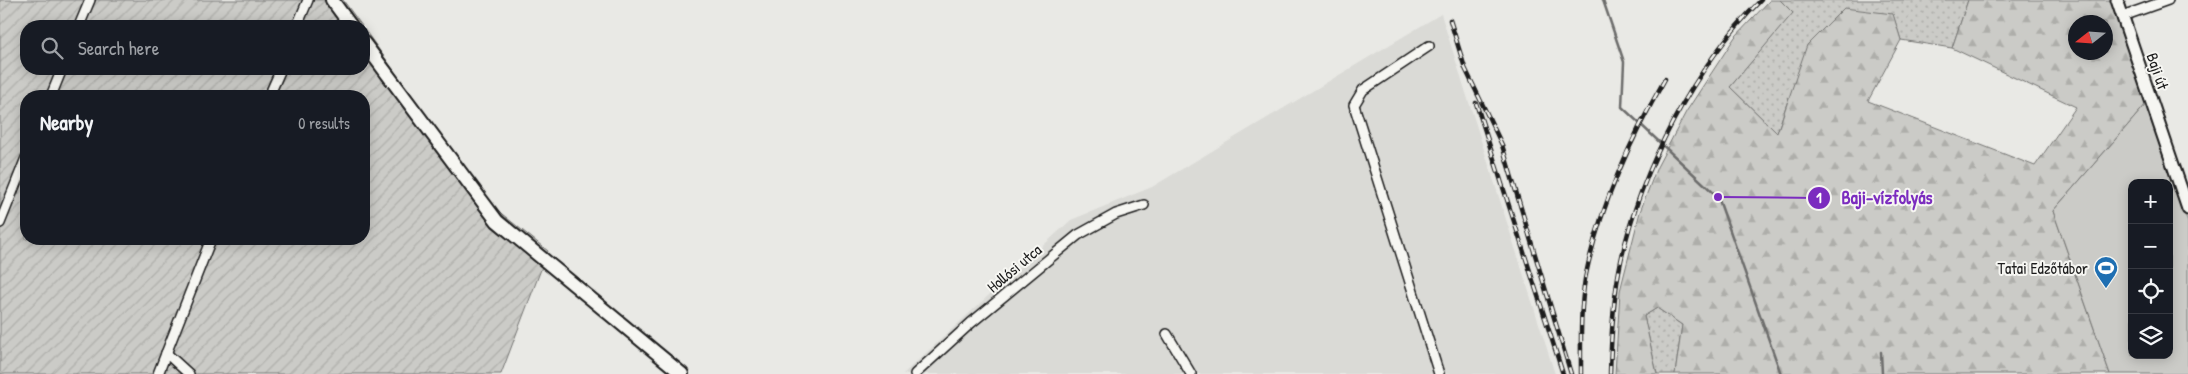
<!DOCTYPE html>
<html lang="en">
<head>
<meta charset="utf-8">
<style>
	:root { --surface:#171b24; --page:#20242c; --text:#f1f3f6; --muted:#9ea1a6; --line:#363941 }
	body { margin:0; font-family:"Patrick Hand",sans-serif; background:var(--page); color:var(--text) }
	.controls { position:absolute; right:15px; bottom:15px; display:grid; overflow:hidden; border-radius:10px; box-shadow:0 2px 12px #0003 }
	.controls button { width:45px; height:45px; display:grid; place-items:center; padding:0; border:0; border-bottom:1px solid var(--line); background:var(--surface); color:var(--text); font:25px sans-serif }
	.compass { position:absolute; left:2068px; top:15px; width:45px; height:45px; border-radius:50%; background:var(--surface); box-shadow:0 2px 12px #0003; rotate:253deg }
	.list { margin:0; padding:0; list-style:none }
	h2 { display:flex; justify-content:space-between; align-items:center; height:65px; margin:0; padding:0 20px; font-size:21px }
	h2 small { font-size:16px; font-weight:400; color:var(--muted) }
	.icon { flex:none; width:28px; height:28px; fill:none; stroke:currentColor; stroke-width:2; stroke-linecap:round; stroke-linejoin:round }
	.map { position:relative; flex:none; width:2188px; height:374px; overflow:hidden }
	.search { position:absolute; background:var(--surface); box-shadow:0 2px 12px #0003; left:20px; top:20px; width:350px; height:55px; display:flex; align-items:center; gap:12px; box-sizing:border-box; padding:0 18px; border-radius:20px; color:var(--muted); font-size:19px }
	.panel { position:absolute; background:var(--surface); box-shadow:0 2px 12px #0003; left:20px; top:90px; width:350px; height:155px; border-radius:20px }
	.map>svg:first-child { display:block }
	.built { fill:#dadad6 }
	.grass { fill:url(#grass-dots); stroke:#747472 }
	.forest { fill:url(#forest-firs); stroke:#747472; fill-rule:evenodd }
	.garden { fill:url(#garden-furrows); stroke:#747472; fill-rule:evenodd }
	.pitch { fill:#cbcbc7; stroke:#747472; fill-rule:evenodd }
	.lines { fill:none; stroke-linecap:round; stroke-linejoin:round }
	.stream { stroke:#6d6d6c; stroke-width:2.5 }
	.minor-casing { stroke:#1c1c1c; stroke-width:12 }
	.tertiary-casing { stroke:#1c1c1c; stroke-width:15 }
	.secondary-casing { stroke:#1c1c1c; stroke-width:16 }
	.minor { stroke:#f6f6f2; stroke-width:9 }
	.tertiary { stroke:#f6f6f2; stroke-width:11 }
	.secondary { stroke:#f6f6f2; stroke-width:12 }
	.rail-casing { stroke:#1c1c1c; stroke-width:4.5 }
	.rail { stroke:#f6f6f2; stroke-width:2.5; stroke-dasharray:8; stroke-linecap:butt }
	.labels { text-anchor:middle; stroke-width:4; stroke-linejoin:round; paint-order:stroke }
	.street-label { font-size:16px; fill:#1c1c1c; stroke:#f6f6f2 }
	.poi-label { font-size:16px; fill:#1c1c1c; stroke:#f6f6f2; text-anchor:end }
	.leader { fill:none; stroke:#7b2cbf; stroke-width:2 }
	.callout-dot { fill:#7b2cbf; stroke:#f6f6f2; stroke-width:2 }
	.mark-label { font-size:15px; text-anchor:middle; font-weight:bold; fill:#fff }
	.callout-label { font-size:18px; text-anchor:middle; font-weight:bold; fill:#7b2cbf; stroke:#f6f6f2; stroke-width:4; stroke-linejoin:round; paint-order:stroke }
</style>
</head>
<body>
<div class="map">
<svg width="2188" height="374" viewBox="0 0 2188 374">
	<defs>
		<pattern id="grass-dots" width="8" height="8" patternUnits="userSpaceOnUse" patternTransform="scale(1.25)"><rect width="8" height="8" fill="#cbcbc7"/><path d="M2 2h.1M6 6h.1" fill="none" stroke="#aeaeaa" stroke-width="1.8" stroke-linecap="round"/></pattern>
		<pattern id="forest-firs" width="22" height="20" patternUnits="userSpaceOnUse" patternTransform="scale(1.25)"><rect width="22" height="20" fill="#cbcbc7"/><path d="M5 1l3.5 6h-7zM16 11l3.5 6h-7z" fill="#aeaeaa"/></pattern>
		<pattern id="garden-furrows" width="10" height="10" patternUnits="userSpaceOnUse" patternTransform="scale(1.25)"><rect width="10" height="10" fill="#cbcbc7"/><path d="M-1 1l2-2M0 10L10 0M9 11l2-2" fill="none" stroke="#aeaeaa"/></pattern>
	</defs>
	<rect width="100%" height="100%" fill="#e9e9e5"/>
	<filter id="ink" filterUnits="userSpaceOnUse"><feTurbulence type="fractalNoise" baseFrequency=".02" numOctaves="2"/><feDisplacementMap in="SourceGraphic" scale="10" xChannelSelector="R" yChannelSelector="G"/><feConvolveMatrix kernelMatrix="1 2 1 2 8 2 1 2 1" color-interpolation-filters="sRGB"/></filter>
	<g filter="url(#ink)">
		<path class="built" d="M1441 14 1555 374H903L1071 220 1152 187Z"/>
		<g class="grass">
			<path d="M1780 0H1968L1952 48 1901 40 1893 15 1789 97 1777 133 1730 87 1792 13Z"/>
			<path d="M1657 308 1682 325 1675 374H1657L1644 316Z"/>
		</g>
		<path class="forest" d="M1770 0H1780L1793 13 1730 87 1777 133 1807 45 1844 8 1893 14 1901 40 1868 101 2035 166 2076 107 1952 48 1968 0H2114L2148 102 2053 211 2110 374H1675L1682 325 1657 308 1644 316 1657 374H1615L1620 291 1640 212 1657 167 1686 112 1735 37ZM2076 22H2106V52H2076Z"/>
		<path class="garden" d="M0 0H343L362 26H26V69H364V29L492 206 548 251 501 374H0ZM26 96H364V239H26Z"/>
		<path class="pitch" d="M2148 102 2188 223V374H2110L2053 211ZM2132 183H2169V355H2132Z"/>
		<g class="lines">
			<g class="stream">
				<path d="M1603 0 1624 62 1622 107 1718 197 1781 374"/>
				<path d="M1881 352 1882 374"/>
			</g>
			<g class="minor-casing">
				<g id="minor">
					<path d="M2123 16 2168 0"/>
					<path d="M79 26 90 0"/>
					<path d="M297 26 308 0"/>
					<path d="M1429 46 1363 90 1354 105 1439 374"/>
					<path d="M51 96 62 69"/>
					<path d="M269 96 281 69"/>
					<path d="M0 223 26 158"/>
					<path d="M1167 334 1191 374"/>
					<path d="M166 353 189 374"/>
					<path d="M158 374 211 239"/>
					<path d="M915 374 971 323 1078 235 1116 214 1144 205"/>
				</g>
			</g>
			<g class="tertiary-casing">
				<path id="tertiary" d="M2117 0 2188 209"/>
			</g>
			<g class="secondary-casing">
				<g id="secondary">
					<path d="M332 0 351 26"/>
					<path d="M364 43 497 221 682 374"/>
				</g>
			</g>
			<use href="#minor" class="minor"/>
			<use href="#tertiary" class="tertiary"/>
			<use href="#secondary" class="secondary"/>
			<g class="rail-casing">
				<g id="rail">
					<path d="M1450 20 1465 68 1502 145 1571 374"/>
					<path d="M1476 103 1563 374"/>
					<path d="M1581 374C1581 343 1580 310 1585 279 1599 208 1629 142 1665 79"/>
					<path d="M1610 374C1611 336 1613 298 1621 261 1641 168 1694 67 1761 0"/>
				</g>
			</g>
			<use href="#rail" class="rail"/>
		</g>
	</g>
	<defs>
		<g id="stadium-pin" transform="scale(1.25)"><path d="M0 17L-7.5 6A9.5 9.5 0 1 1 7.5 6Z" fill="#1f6fb2" stroke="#f6f6f2"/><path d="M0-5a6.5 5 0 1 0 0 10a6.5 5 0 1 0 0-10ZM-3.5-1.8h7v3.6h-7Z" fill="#fff"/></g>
	</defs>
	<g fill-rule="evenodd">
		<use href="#stadium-pin" x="2106" y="268"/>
	</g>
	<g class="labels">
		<g class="street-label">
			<text transform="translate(2158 71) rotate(71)" y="6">Baji út</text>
			<text transform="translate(1014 268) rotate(-40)" y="6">Hollósi utca</text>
		</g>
		<g class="poi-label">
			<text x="2088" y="274">Tatai Edzőtábor</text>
		</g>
	</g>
	<path class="leader" d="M1718 197L1819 198"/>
	<g class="callout-dot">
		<circle cx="1718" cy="197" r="5"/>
		<circle cx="1819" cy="198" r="12"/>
	</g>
	<g class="mark-label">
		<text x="1819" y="203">1</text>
	</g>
	<g class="callout-label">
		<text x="1887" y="204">Baji-vízfolyás</text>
	</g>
</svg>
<div class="controls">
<button>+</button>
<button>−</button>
<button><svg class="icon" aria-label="locate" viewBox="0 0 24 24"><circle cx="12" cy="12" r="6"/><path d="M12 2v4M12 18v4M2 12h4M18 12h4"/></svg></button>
<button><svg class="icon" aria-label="layers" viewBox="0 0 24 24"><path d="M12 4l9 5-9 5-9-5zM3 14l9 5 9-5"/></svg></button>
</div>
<svg class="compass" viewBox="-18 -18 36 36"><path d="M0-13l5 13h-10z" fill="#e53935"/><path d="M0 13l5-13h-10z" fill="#9ea1a6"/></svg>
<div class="search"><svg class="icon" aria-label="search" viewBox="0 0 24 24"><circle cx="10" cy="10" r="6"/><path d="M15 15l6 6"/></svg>Search here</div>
<section class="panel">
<h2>Nearby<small>0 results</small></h2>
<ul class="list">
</ul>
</section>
</div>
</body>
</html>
